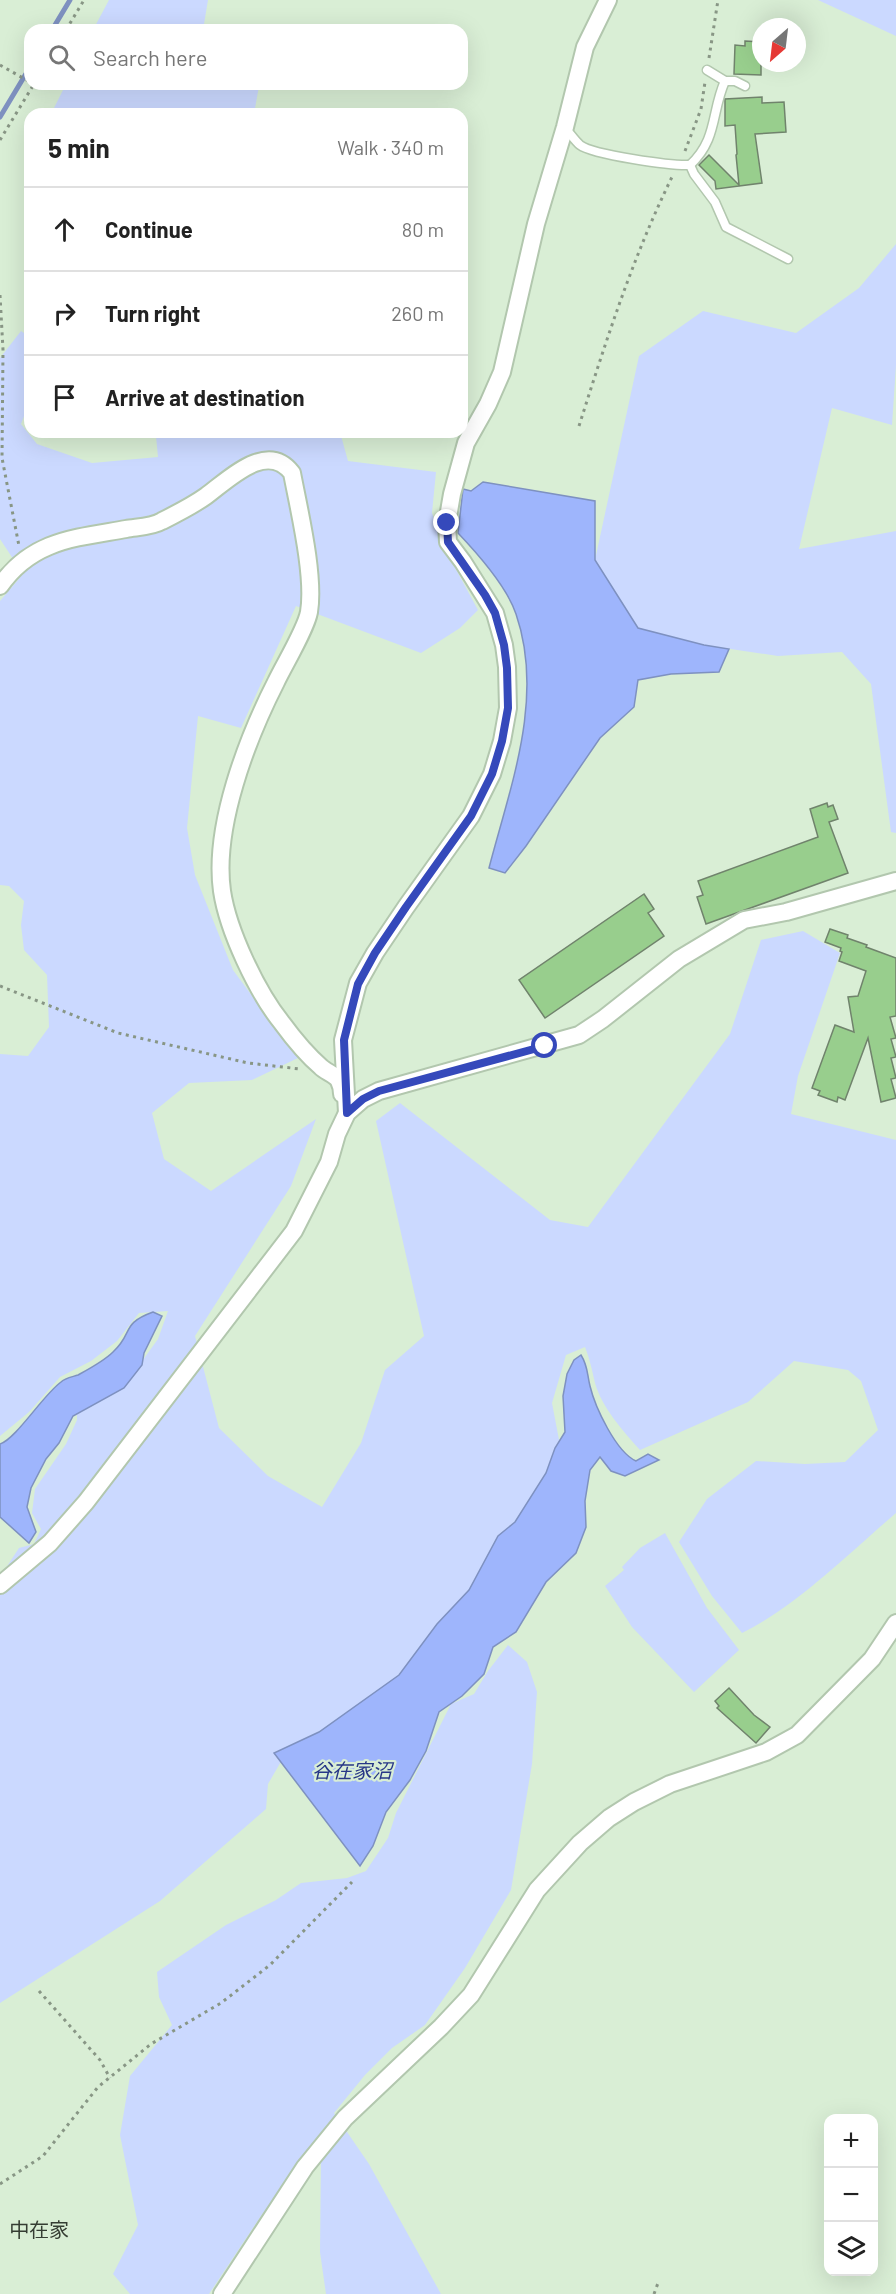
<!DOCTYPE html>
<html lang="en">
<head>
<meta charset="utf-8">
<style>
	:root { --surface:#fff; --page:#f2f2f2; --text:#222; --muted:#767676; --line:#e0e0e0 }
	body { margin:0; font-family:Barlow,"Noto Sans JP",sans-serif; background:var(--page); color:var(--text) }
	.controls { position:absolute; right:18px; bottom:18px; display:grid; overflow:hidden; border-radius:12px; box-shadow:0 6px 24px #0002 }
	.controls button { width:54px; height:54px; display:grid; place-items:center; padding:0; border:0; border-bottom:2px solid var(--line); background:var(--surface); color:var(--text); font:30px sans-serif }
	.compass { position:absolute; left:752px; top:18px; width:54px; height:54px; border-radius:50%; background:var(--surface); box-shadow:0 6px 24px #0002; rotate:208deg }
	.stop { position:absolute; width:18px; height:18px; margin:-14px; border:4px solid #3549bb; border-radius:50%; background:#fff }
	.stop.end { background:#3549bb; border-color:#fff; box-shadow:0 2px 6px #0008 }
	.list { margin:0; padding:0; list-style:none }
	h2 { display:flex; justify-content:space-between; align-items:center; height:78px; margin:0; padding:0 24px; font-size:26px }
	h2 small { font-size:20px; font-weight:400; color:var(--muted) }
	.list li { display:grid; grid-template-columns:39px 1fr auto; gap:18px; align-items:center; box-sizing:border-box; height:84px; padding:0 24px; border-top:2px solid var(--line) }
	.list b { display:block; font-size:22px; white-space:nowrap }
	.list em { font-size:20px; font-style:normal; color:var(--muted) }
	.icon { flex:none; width:33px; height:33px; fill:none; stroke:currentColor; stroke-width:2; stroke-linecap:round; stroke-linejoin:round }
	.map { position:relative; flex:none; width:896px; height:2294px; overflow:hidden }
	.search { position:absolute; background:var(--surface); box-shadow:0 6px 24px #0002; left:24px; top:24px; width:444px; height:66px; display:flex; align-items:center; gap:15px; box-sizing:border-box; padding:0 21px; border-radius:18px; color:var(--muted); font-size:22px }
	.panel { position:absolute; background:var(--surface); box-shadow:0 6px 24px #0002; left:24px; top:108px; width:444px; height:330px; border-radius:18px }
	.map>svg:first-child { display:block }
	.green { fill:#cbd9ff }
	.water { fill:#9eb5fc; stroke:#7e91c0; stroke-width:1.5 }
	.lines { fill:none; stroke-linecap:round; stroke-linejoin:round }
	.stream { stroke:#7e91c0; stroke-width:5 }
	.building { fill:#98ce8d; stroke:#70836c; stroke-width:1.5 }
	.service-casing { stroke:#b2c7ae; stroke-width:11 }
	.minor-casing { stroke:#b2c7ae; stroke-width:20 }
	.path { stroke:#889685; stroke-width:3; stroke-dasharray:3 4.5; stroke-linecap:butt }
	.service { stroke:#fff; stroke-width:8 }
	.minor { stroke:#fff; stroke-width:16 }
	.route { stroke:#3549bb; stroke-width:8 }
	.labels { text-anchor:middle; stroke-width:4.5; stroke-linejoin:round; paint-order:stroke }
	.water-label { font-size:20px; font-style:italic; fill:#273787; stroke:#d9eed5 }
	.neighbourhood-label { font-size:20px; fill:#353d33; stroke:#d9eed5 }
</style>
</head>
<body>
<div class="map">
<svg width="896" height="2294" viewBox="0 0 896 2294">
	<rect width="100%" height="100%" fill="#d9eed5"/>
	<g class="green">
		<path d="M109 0H208L203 30H93Z"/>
		<path d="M818 0H896V36Z"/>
		<path d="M66 84H256L259 86 254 114H51Z"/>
		<path d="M896 244V365L892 425 832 408 799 549 896 531V833L891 832 871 684 842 652 778 656 704 645 638 628 595 560 639 356 703 311 796 333 859 288Z"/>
		<path d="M21 331 30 337V401L21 424 37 444 92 463 158 457 156 436 152 432H340L348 461 436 472 432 513 446 551 478 610 460 628 421 653 296 606 241 728 198 716 187 828 195 875 233 970 298 1058 252 1080 189 1083 152 1113 164 1159 211 1191 316 1119 291 1186 195 1336 219 1428 268 1476 322 1507 361 1443 385 1370 424 1336 376 1121 400 1103 550 1220 588 1227 730 1034 761 940 803 931 840 953 798 1076 791 1114 896 1140V1513C849 1553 797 1606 742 1633L712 1596 679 1542 707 1499 756 1461 805 1464 845 1462 878 1430 861 1381 848 1370 794 1361 748 1402 640 1450C624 1432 602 1408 595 1383 592 1370 590 1360 585 1347L566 1355 552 1403 560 1445 548 1481 406 1687 286 1753 268 1784 266 1809 160 1901 0 2003V1577L19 1548 34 1544 41 1529 32 1513 35 1489 66 1444 77 1420V1398L140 1364 158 1339 168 1311 139 1313 117 1341 91 1361 60 1377 29 1412 0 1436V1054L28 1056 49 1027 47 975 24 950 21 925 24 901 9 886 0 885V601L23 574 0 539V358Z"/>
		<path d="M665 1533 707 1608 739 1650 694 1692 632 1627 605 1586 624 1570 622 1567 640 1548Z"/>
		<path d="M508 1645 527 1662 537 1692 532 1764 511 1890 465 1968 425 2025 392 2048 365 2075 334 2113 369 2164 441 2294H326L320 2252 321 2153 263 2213 209 2294H130L113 2274 138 2225 120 2135 130 2076 172 2025 159 1997 157 1972 226 1925 276 1900 301 1883 347 1878 366 1871 388 1838 396 1813 451 1704 474 1694 488 1671Z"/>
	</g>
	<g class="water">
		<path d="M483 482 595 501V560L638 628 704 645 729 649 719 672 671 674 638 680 634 707 600 738 526 846 505 873 489 868C510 787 545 698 516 614 507 587 477 553 458 533L463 489 471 491Z"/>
		<path d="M153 1312 162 1316 144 1353 142 1365 124 1388 73 1416 59 1443 46 1459 31 1488 27 1507 36 1532 29 1543 0 1517V1444C16 1439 43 1395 61 1382 65 1378 72 1377 78 1375 89 1369 104 1361 113 1352 134 1333 120 1324 153 1312Z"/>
		<path d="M581 1355C588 1366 587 1374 590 1386 595 1407 616 1452 636 1461L648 1454 659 1460 625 1476 611 1471 600 1457 590 1470 585 1501 586 1527 576 1553 546 1582 516 1632 493 1647 484 1674 462 1696 439 1712 426 1751 410 1780 386 1812 373 1846 360 1866 274 1753 319 1732 399 1675 437 1624 469 1590 498 1536 515 1522 546 1473 555 1448 565 1432 563 1396 567 1374 574 1360Z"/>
	</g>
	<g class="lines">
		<g class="stream">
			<path d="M52 30 70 0"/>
			<path d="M0 117 30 67"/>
		</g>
	</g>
	<g class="building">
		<path d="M745 41 761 42V75L734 74 735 45 745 46Z"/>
		<path d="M762 97V103L784 102 786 132 755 134 762 183 716 189 715 181 699 165 709 155 739 185 736 155 737 154 735 125 725 126V99Z"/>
		<path d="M827 803 828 807 833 805 838 819 829 822 848 873 706 924 697 897 703 895 698 881 818 837 810 809Z"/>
		<path d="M644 894 654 909 648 913 664 936 545 1018 519 980Z"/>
		<path d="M830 929 848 935 847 938 867 945 866 947 896 958V1016L890 1017 896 1038 891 1039 896 1057 891 1058 896 1078 891 1079 896 1098 881 1102 868 1038 845 1100 838 1097 837 1102 818 1095 820 1091 812 1088 835 1025 854 1032 848 997 858 996 866 971 839 961 842 952 840 951 841 948 825 942Z"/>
		<path d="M729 1688 754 1715 770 1727 756 1743 717 1708 719 1706 715 1701Z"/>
	</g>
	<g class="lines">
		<g class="service-casing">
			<g id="service">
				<path d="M707 70 725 81H735L745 86"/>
				<path d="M565 128C570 133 575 141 580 145 593 155 673 166 690 165L694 174 715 202 726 227 788 259"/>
				<path d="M690 165C718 139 711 112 725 81"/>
			</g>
		</g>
		<g class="minor-casing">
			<g id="minor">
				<path d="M0 586C32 540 75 538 126 529 137 527 152 527 162 521 176 514 192 506 206 496 228 480 267 440 292 473 299 510 315 576 309 612 306 629 284 665 276 682 247 739 213 827 222 891 228 931 257 992 282 1023 293 1038 307 1055 321 1067 326 1072 336 1075 339 1081 341 1085 342 1091 342 1094"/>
				<path d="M347 1113 343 1040 358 983 375 953 406 907 471 816 492 774 502 741 508 708 507 667 504 645 495 613 463 562 448 542 447 523 452 494 466 443 488 404 502 372 536 224 565 127 585 47 608 0"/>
				<path d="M0 1585 50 1543 86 1502 294 1231 329 1162 337 1134 347 1113 363 1099 379 1091 579 1035 603 1019 679 959 744 920 786 912 896 881"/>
				<path d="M222 2294 305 2167 345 2118 441 2027 471 1995 537 1890 580 1843 609 1818 634 1802 670 1784 766 1752 797 1735 872 1659 896 1623"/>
			</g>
		</g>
		<g class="path">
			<path d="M66 30 84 0"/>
			<path d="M709 58 718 0"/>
			<path d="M0 65 30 82"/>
			<path d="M0 140 34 84"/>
			<path d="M685 151 701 109 705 82"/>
			<path d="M0 295 3 350 2 458 19 546"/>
			<path d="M579 426C606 341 633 256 673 175"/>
			<path d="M0 986 118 1033 248 1063 300 1069"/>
			<path d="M39 1991 100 2060 110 2078"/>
			<path d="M0 2184 43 2156 98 2087 151 2044 221 2003 270 1965 352 1882"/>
			<path d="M654 2294 658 2283"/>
		</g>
		<use href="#service" class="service"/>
		<use href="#minor" class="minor"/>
	</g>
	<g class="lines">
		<path class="route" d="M447 523 448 542 485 595 495 613 504 645 507 668 508 708 502 741 492 774 471 816 406 907 375 953 358 984 344 1040 347 1113 363 1099 379 1091 545 1046"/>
	</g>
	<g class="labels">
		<g class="water-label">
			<text x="352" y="1778">谷在家沼</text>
		</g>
		<g class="neighbourhood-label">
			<text x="39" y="2237">中在家</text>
		</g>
	</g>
</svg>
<div class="controls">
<button>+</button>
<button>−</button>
<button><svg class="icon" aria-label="layers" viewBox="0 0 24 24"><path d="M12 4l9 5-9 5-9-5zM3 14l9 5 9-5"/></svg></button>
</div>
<svg class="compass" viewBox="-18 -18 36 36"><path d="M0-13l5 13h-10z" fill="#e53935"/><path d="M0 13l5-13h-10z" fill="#767676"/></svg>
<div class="stop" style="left:545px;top:1046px"></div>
<div class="stop end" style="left:447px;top:523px"></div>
<div class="search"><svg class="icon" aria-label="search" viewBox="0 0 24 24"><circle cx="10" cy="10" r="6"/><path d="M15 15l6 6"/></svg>Search here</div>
<section class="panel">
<h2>5 min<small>Walk · 340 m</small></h2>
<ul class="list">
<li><svg class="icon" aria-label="ahead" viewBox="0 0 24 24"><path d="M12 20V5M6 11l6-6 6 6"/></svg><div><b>Continue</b></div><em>80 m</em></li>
<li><svg class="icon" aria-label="right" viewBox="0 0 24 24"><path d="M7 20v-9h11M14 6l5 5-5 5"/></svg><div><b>Turn right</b></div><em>260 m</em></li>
<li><svg class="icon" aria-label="arrive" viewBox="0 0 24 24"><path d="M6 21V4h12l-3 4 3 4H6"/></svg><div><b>Arrive at destination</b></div></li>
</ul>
</section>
</div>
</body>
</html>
